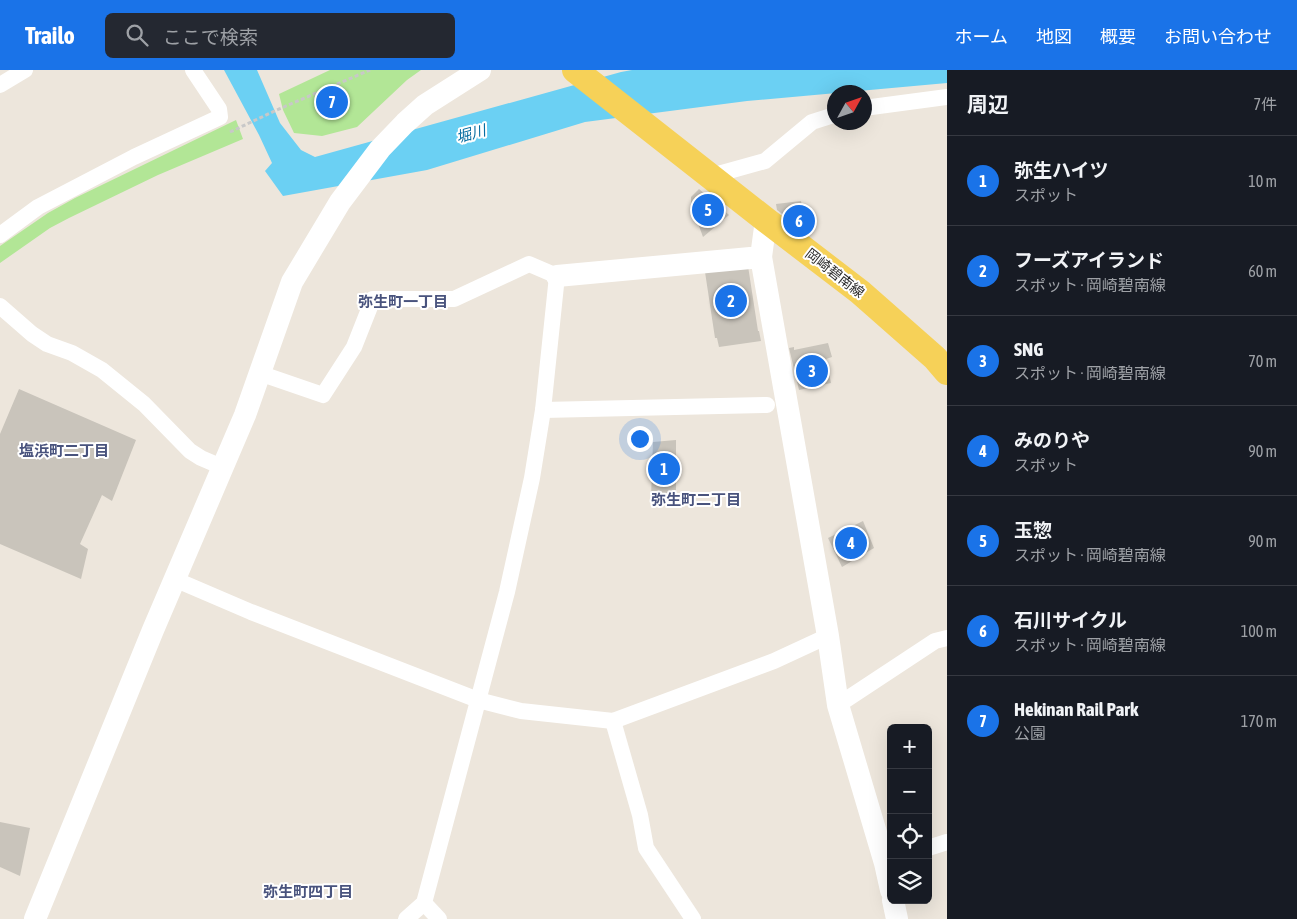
<!DOCTYPE html>
<html lang="ja">
<head>
<meta charset="utf-8">
<style>
	:root { --surface:#171b24; --page:#242831; --text:#f1f3f6; --muted:#9ea1a6; --line:#363941; --accent:#1a73e8 }
	body { margin:0; font-family:"Asap Condensed","Noto Sans JP",sans-serif; background:var(--page); color:var(--text) }
	.controls { position:absolute; right:15px; bottom:15px; display:grid; overflow:hidden; border-radius:8px; box-shadow:0 5px 20px #0002 }
	.controls button { width:45px; height:45px; display:grid; place-items:center; padding:0; border:0; border-bottom:1px solid var(--line); background:var(--surface); color:var(--text); font:25px sans-serif }
	.compass { position:absolute; left:827px; top:15px; width:45px; height:45px; border-radius:50%; background:var(--surface); box-shadow:0 5px 20px #0002; rotate:50deg }
	.you { position:absolute; left:639px; top:368px; width:18px; height:18px; margin:-12px; border:4px solid #fff; border-radius:50%; background:#1a73e8; box-shadow:0 0 0 8px #1a73e833 }
	.badge { display:grid; place-items:center; width:32px; height:32px; border-radius:50%; background:var(--accent); color:#fff; font-size:16px; font-weight:700 }
	.pin { position:absolute; translate:-50% -50%; border:2px solid #fff; box-shadow:0 1px 5px #0006 }
	.list { margin:0; padding:0; list-style:none }
	h2 { display:flex; justify-content:space-between; align-items:center; height:65px; margin:0; padding:0 20px; font-size:21px }
	h2 small { font-size:16px; font-weight:400; color:var(--muted) }
	.list li { display:grid; grid-template-columns:32px 1fr auto; gap:15px; align-items:center; box-sizing:border-box; height:90px; padding:0 20px; border-top:1px solid var(--line) }
	.list b { display:block; font-size:19px; white-space:nowrap }
	.list p { margin:0; font-size:16px; white-space:nowrap; color:var(--muted) }
	.list em { font-size:16px; font-style:normal; color:var(--muted) }
	.icon { flex:none; width:28px; height:28px; fill:none; stroke:currentColor; stroke-width:2; stroke-linecap:round; stroke-linejoin:round }
	.map { position:relative; flex:none; width:947px; height:849px; overflow:hidden }
	header { display:flex; align-items:center; gap:30px; box-sizing:border-box; height:70px; padding:0 25px; background:var(--accent); color:#fff }
	header strong { font-size:24px }
	nav { display:flex; gap:28px; margin-inline-start:auto; font-size:18px }
	.search { width:350px; height:45px; background:var(--page); display:flex; align-items:center; gap:12px; box-sizing:border-box; padding:0 18px; border-radius:8px; color:var(--muted); font-size:19px }
	main { display:flex }
	aside { flex:1; background:var(--surface) }
	.map>svg:first-child { display:block }
	.green { fill:#b2e696 }
	.water { fill:#6bd0f3 }
	.building { fill:#c9c4bb }
	.lines { fill:none; stroke-linecap:round; stroke-linejoin:round }
	.path { stroke:#c8c8c8; stroke-width:3; stroke-dasharray:4 2.5; stroke-linecap:butt }
	.street { stroke:#fff; stroke-width:16 }
	.secondary { stroke:#fff; stroke-width:22 }
	.primary { stroke:#f6d158; stroke-width:26 }
	.labels { text-anchor:middle; stroke-width:4; stroke-linejoin:round; paint-order:stroke }
	.street-label { font-size:14px; fill:#2b2b2b; stroke:#fff }
	.water-label { font-size:15px; font-style:italic; fill:#086da1; stroke:#fff }
	.neighbourhood-label { font-size:15px; font-weight:bold; fill:#49537d; stroke:#fff }
</style>
</head>
<body>
<header>
<strong>Trailo</strong>
<div class="search"><svg class="icon" aria-label="search" viewBox="0 0 24 24"><circle cx="10" cy="10" r="6"/><path d="M15 15l6 6"/></svg>ここで検索</div>
<nav><a>ホーム</a><a>地図</a><a>概要</a><a>お問い合わせ</a></nav>
</header>
<main>
<div class="map">
<svg width="947" height="849" viewBox="0 0 947 849">
	<rect width="100%" height="100%" fill="#ede6dc"/>
	<g class="green">
		<path d="M330 0H421L407 10 357 57 322 66 294 63 283 40 279 24Z"/>
		<path d="M236 50 243 69 158 105 69 148 50 158 0 193V176L48 143 75 128Z"/>
	</g>
	<path class="water" d="M224 0H257L280 53 301 80 315 87 621 2 632 0H947V13L747 31 585 52 427 100 283 126 265 101 272 93 259 65Z"/>
	<g class="building">
		<path d="M699 119 729 145 703 167 691 134V127Z"/>
		<path d="M801 131 807 163 777 140 776 134Z"/>
		<path d="M748 196 758 261H759L761 271 719 277 717 268H715L705 202Z"/>
		<path d="M828 273 832 287 826 289 831 313 799 320 789 278 794 277V280Z"/>
		<path d="M19 319 136 370 112 431 102 425 80 474 88 479 81 509 0 474V364Z"/>
		<path d="M676 370V425L651 427 653 372Z"/>
		<path d="M863 451 874 478 842 497 828 468Z"/>
		<path d="M0 752 30 758 20 806 0 797Z"/>
	</g>
	<g class="lines">
		<path class="path" d="M230 62 279 39 370 0"/>
		<g class="street">
			<path d="M0 15 25 0"/>
			<path d="M864 38 947 27"/>
			<path d="M711 106 765 91 812 52 834 45"/>
			<path d="M0 165 38 137 134 87 220 47 219 39 193 0"/>
			<path d="M0 236 32 264 47 274 72 283 102 300 144 334 190 381 201 388 222 397"/>
			<path d="M259 303 323 325 354 277 373 229H454L529 194 557 206 543 340 532 408 507 522 424 833 406 849"/>
			<path d="M543 340 767 335"/>
			<path d="M174 509 251 542 478 630 521 641 613 651 774 591 828 566"/>
			<path d="M838 635 935 571 947 568"/>
			<path d="M613 651 640 745 646 778 693 849"/>
			<path d="M928 778 947 772"/>
			<path d="M424 833 439 849"/>
		</g>
		<g class="secondary">
			<path d="M761 187 828 566 838 635 885 793 891 820"/>
			<path d="M557 206 761 187 766 150"/>
			<path d="M893 830 897 849"/>
			<path d="M35 849 153 560 245 345 292 212 340 132 380 79 405 53 425 35 480 0"/>
		</g>
		<path class="primary" d="M575 0 766 150 860 222 935 288 947 302"/>
	</g>
	<g class="labels">
		<g class="street-label">
			<text transform="translate(835 203) rotate(38)" y="5">岡崎碧南線</text>
		</g>
		<g class="water-label">
			<text transform="translate(471 64) rotate(-15)" y="5">堀川</text>
		</g>
		<g class="neighbourhood-label">
			<text x="403" y="237">弥生町一丁目</text>
			<text x="64" y="386">塩浜町二丁目</text>
			<text x="696" y="435">弥生町二丁目</text>
			<text x="308" y="827">弥生町四丁目</text>
		</g>
	</g>
</svg>
<div class="controls">
<button>+</button>
<button>−</button>
<button><svg class="icon" aria-label="locate" viewBox="0 0 24 24"><circle cx="12" cy="12" r="6"/><path d="M12 2v4M12 18v4M2 12h4M18 12h4"/></svg></button>
<button><svg class="icon" aria-label="layers" viewBox="0 0 24 24"><path d="M12 4l9 5-9 5-9-5zM3 14l9 5 9-5"/></svg></button>
</div>
<svg class="compass" viewBox="-18 -18 36 36"><path d="M0-13l5 13h-10z" fill="#e53935"/><path d="M0 13l5-13h-10z" fill="#9ea1a6"/></svg>
<div class="you"></div>
<div class="pin badge" style="left:664px;top:399px">1</div>
<div class="pin badge" style="left:731px;top:231px">2</div>
<div class="pin badge" style="left:812px;top:301px">3</div>
<div class="pin badge" style="left:851px;top:473px">4</div>
<div class="pin badge" style="left:708px;top:140px">5</div>
<div class="pin badge" style="left:799px;top:151px">6</div>
<div class="pin badge" style="left:332px;top:32px">7</div>
</div>
<aside>
<h2>周辺<small>7件</small></h2>
<ul class="list">
<li><span class="badge">1</span><div><b>弥生ハイツ</b><p>スポット</p></div><em>10 m</em></li>
<li><span class="badge">2</span><div><b>フーズアイランド</b><p>スポット · 岡崎碧南線</p></div><em>60 m</em></li>
<li><span class="badge">3</span><div><b>SNG</b><p>スポット · 岡崎碧南線</p></div><em>70 m</em></li>
<li><span class="badge">4</span><div><b>みのりや</b><p>スポット</p></div><em>90 m</em></li>
<li><span class="badge">5</span><div><b>玉惣</b><p>スポット · 岡崎碧南線</p></div><em>90 m</em></li>
<li><span class="badge">6</span><div><b>石川サイクル</b><p>スポット · 岡崎碧南線</p></div><em>100 m</em></li>
<li><span class="badge">7</span><div><b>Hekinan Rail Park</b><p>公園</p></div><em>170 m</em></li>
</ul>
</aside>
</main>
</body>
</html>
